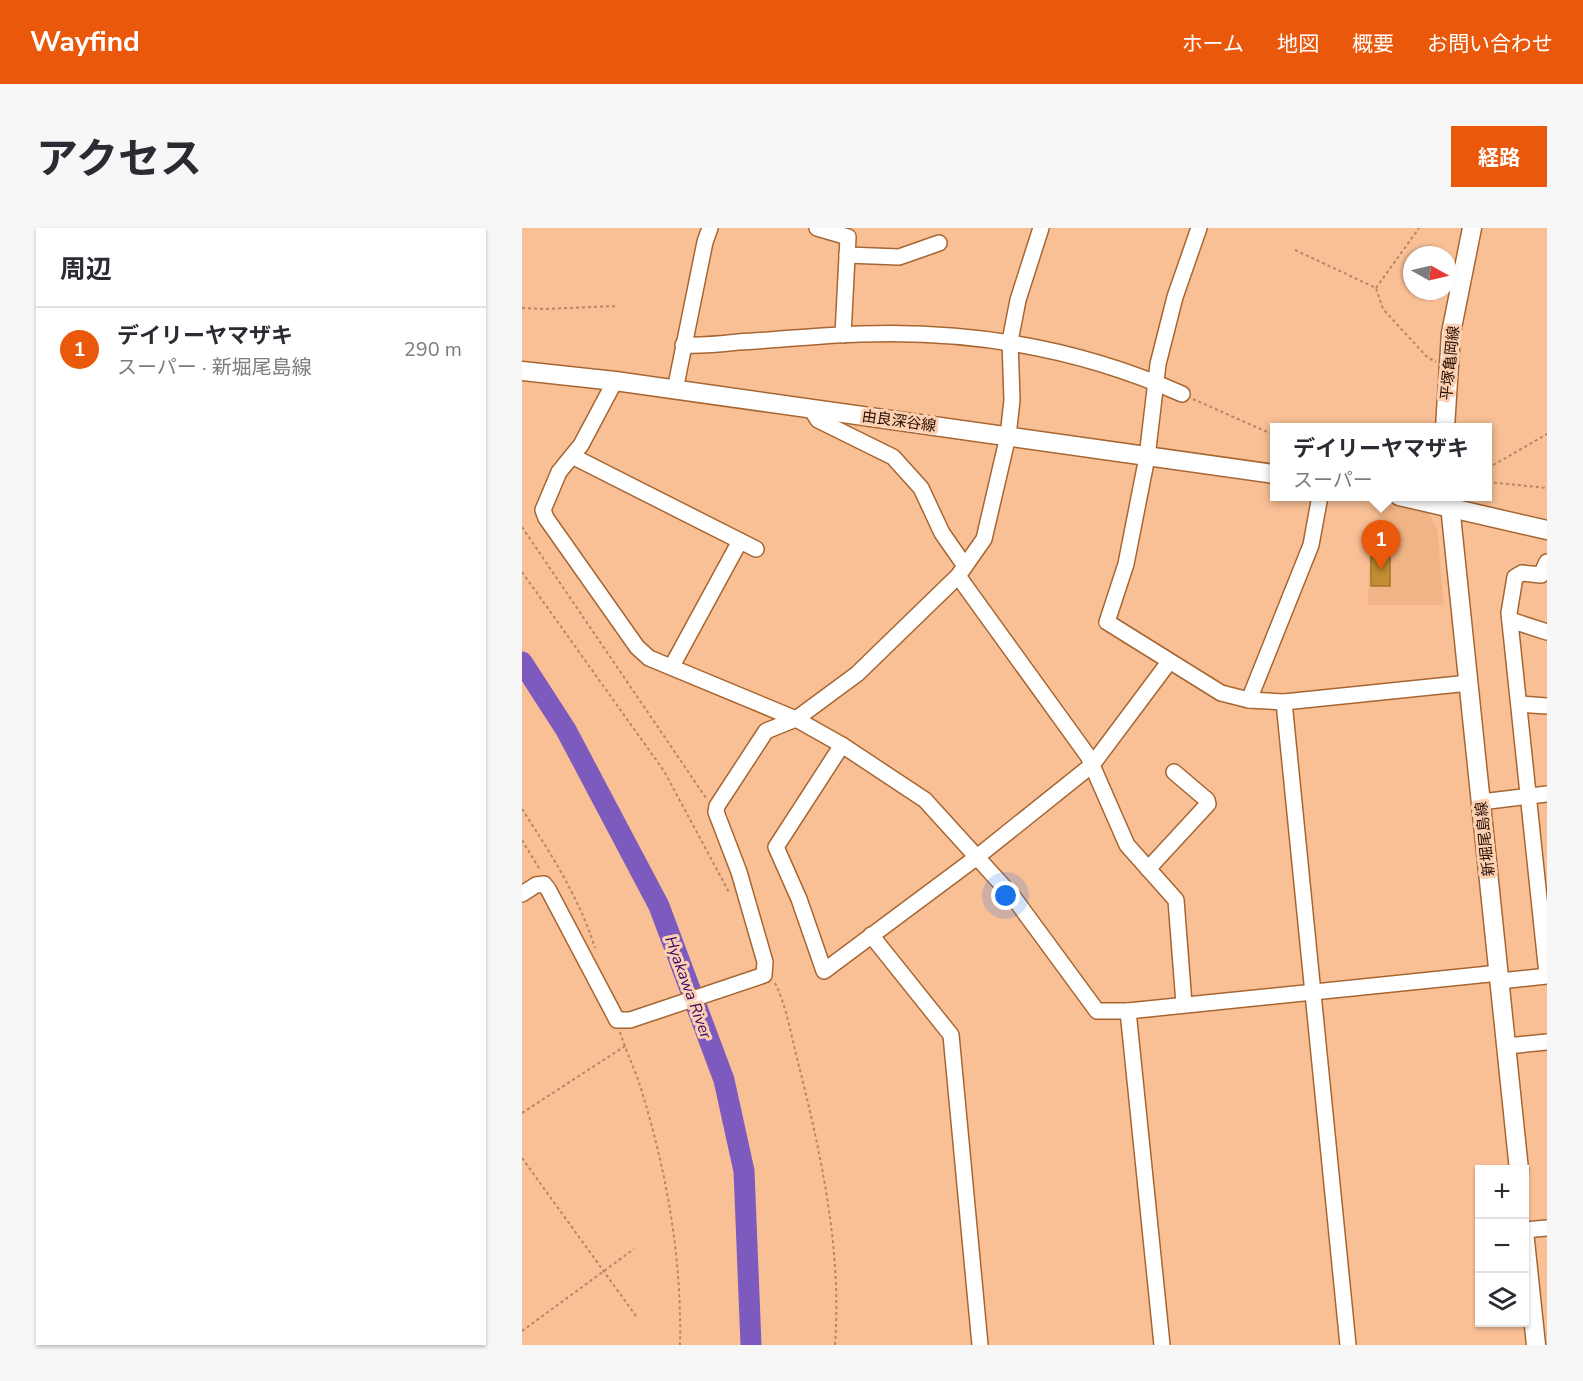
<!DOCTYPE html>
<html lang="ja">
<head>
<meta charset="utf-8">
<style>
	:root { --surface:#fff; --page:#f7f7f7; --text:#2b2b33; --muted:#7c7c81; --line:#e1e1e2; --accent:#ea580c }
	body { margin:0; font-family:"Nunito Sans","Noto Sans JP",sans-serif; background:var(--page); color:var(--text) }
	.controls { position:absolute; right:18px; bottom:18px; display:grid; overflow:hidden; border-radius:0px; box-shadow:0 2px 4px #0004 }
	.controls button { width:54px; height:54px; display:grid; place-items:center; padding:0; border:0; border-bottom:2px solid var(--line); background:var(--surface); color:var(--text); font:30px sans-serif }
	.compass { position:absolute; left:881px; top:18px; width:54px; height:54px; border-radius:50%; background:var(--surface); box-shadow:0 2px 4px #0004; rotate:98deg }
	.you { position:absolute; left:484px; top:668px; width:21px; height:21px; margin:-15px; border:4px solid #fff; border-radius:50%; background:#1a73e8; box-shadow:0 0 0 9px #1a73e833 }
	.badge { display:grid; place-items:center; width:39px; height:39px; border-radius:50%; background:var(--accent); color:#fff; font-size:20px; font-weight:700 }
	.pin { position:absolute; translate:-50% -50px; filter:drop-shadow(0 2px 3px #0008) }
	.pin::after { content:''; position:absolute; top:32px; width:21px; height:18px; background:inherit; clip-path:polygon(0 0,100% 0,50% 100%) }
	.popup { position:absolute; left:748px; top:195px; width:222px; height:78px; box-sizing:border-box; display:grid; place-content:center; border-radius:0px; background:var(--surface); filter:drop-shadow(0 2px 4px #0005); font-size:20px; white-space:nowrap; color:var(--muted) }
	.popup b { font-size:22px; color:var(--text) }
	.popup::after { content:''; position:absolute; left:50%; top:100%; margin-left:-12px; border:12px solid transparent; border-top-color:var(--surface) }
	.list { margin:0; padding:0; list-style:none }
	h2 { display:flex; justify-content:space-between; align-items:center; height:78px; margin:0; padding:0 24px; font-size:26px }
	h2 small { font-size:20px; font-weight:400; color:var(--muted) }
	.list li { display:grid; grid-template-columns:39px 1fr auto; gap:18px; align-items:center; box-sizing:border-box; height:84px; padding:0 24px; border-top:2px solid var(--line) }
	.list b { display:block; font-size:22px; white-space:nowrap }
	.list p { margin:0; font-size:20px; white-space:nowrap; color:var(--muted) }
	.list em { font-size:20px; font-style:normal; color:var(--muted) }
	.icon { flex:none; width:33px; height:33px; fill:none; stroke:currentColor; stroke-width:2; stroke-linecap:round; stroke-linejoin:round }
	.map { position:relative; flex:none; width:1025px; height:1117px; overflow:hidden; border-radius:0px }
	header { display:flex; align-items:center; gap:36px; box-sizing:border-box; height:84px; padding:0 30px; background:var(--accent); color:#fff }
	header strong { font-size:28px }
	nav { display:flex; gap:33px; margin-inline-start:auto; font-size:21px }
	.intro { display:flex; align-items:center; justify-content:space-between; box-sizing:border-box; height:144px; padding:0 36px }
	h1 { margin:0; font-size:42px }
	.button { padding:15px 27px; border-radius:0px; background:var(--accent); color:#fff; font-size:21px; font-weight:700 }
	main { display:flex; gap:36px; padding:0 36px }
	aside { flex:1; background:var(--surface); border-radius:0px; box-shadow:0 2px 4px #0004 }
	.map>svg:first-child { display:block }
	.built { fill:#f1b486 }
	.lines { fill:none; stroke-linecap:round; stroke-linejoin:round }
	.river { stroke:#7d5abe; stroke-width:21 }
	.building { fill:#c28e33; stroke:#a27628; stroke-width:1.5 }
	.minor-casing { stroke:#a76631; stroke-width:18 }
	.major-casing { stroke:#a76631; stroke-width:21 }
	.path { stroke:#b58666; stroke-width:2; stroke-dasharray:3 3; stroke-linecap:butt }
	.minor { stroke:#fff; stroke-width:15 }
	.major { stroke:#fff; stroke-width:18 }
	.labels { text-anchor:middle; stroke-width:6; stroke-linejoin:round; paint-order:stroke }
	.street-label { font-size:15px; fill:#260d00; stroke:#fcd0b1 }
	.water-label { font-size:16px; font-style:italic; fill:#350667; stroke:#fcd0b1 }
</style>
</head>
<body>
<header>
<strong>Wayfind</strong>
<nav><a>ホーム</a><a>地図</a><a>概要</a><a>お問い合わせ</a></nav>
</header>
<div class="intro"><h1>アクセス</h1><a class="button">経路</a></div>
<main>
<aside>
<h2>周辺<small></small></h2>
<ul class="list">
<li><span class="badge">1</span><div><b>デイリーヤマザキ</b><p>スーパー · 新堀尾島線</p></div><em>290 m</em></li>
</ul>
</aside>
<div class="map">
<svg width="1025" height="1117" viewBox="0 0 1025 1117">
	<rect width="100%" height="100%" fill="#f9c096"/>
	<path class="built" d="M857 275 906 285 915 300 922 377H846L847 324H855Z"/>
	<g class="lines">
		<path class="river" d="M0 434 44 502 137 678 202 852 222 943 229 1117"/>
	</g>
	<rect class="building" x="849" y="327" width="19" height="31"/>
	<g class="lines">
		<g class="minor-casing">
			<g id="minor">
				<path d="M295 0 326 9 321 107"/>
				<path d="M677 0 653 69 636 136 625 229 604 336 585 394 699 465 727 472 762 474 947 455"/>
				<path d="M325 27 377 29 417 15"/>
				<path d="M161 117C179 118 198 116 216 114 257 112 298 107 339 106 449 102 559 121 660 166"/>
				<path d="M93 153 59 217 37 244 21 282 24 290 115 419 127 430 274 491 320 517 403 572 492 670 575 783H606L977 745"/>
				<path d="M153 162 183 14 188 0"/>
				<path d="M289 181 296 192 371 229 399 260 420 305 443 338"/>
				<path d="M50 228 234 321"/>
				<path d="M1025 334 1019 347 1000 345 993 349 987 385 1025 746"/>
				<path d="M436 348 566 528 605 617 654 672 662 776"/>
				<path d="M988 392 1025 404"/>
				<path d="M150 438 218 313"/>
				<path d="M727 472 789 317 798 268"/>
				<path d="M762 474 826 1117"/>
				<path d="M997 476 1025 478"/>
				<path d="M320 517 254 619 277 671 302 743 455 629 570 537 647 434"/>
				<path d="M959 574 1025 566"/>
				<path d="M626 641 686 576 685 572 652 544"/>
				<path d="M0 666 14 657 22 656 26 661 95 792H108L242 747 243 734 217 644 194 584 195 578 244 503 274 491 335 446 436 348 462 311 486 208 490 172 488 113 496 72 519 0"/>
				<path d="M349 707 429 807 458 1117"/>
				<path d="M978 753 1025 748"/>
				<path d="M606 783 640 1117"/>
				<path d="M985 818 1025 814"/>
				<path d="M1002 1002 1025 1000"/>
			</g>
		</g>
		<g class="major-casing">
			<g id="major">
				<path d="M0 143 93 153 752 246"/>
				<path d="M923 200 929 105 950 0"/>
				<path d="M877 268 1025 302"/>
				<path d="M927 268 997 942"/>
				<path d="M1002 1003 1014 1117"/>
			</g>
		</g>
		<g class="path">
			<path d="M773 22 854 60 861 81 905 129 914 134"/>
			<path d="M854 60 897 0"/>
			<path d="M0 80 23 81 96 78"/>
			<path d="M671 171 752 207"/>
			<path d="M966 240 1025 206"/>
			<path d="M966 254 1025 260"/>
			<path d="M0 299 184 570"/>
			<path d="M0 344 142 543 208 666"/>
			<path d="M0 581C29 626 57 669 73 720"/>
			<path d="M0 612 18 642"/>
			<path d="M253 755C265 779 269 808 276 834 299 926 320 1021 313 1117"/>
			<path d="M98 804C104 824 114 843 120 864 145 945 160 1032 158 1117"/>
			<path d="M0 885 103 818"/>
			<path d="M0 930 114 1088"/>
			<path d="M0 1103 112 1021"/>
		</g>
		<use href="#minor" class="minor"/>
		<use href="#major" class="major"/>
	</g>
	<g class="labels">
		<g class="street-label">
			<text transform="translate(928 135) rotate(-84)" y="5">平塚亀岡線</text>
			<text transform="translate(377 193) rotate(8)" y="5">由良深谷線</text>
			<text transform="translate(963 611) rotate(-96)" y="5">新堀尾島線</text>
		</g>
		<g class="water-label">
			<text transform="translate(167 759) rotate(70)" y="6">Hyakawa River</text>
		</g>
	</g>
</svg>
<div class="controls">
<button>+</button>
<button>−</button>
<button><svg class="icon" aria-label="layers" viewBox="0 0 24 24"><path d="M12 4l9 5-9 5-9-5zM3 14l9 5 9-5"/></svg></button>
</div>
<svg class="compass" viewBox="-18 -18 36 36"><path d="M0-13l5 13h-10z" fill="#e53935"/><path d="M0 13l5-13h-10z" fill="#7c7c81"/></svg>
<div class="you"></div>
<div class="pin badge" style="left:859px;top:342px">1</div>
<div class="popup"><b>デイリーヤマザキ</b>スーパー</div>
</div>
</main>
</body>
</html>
